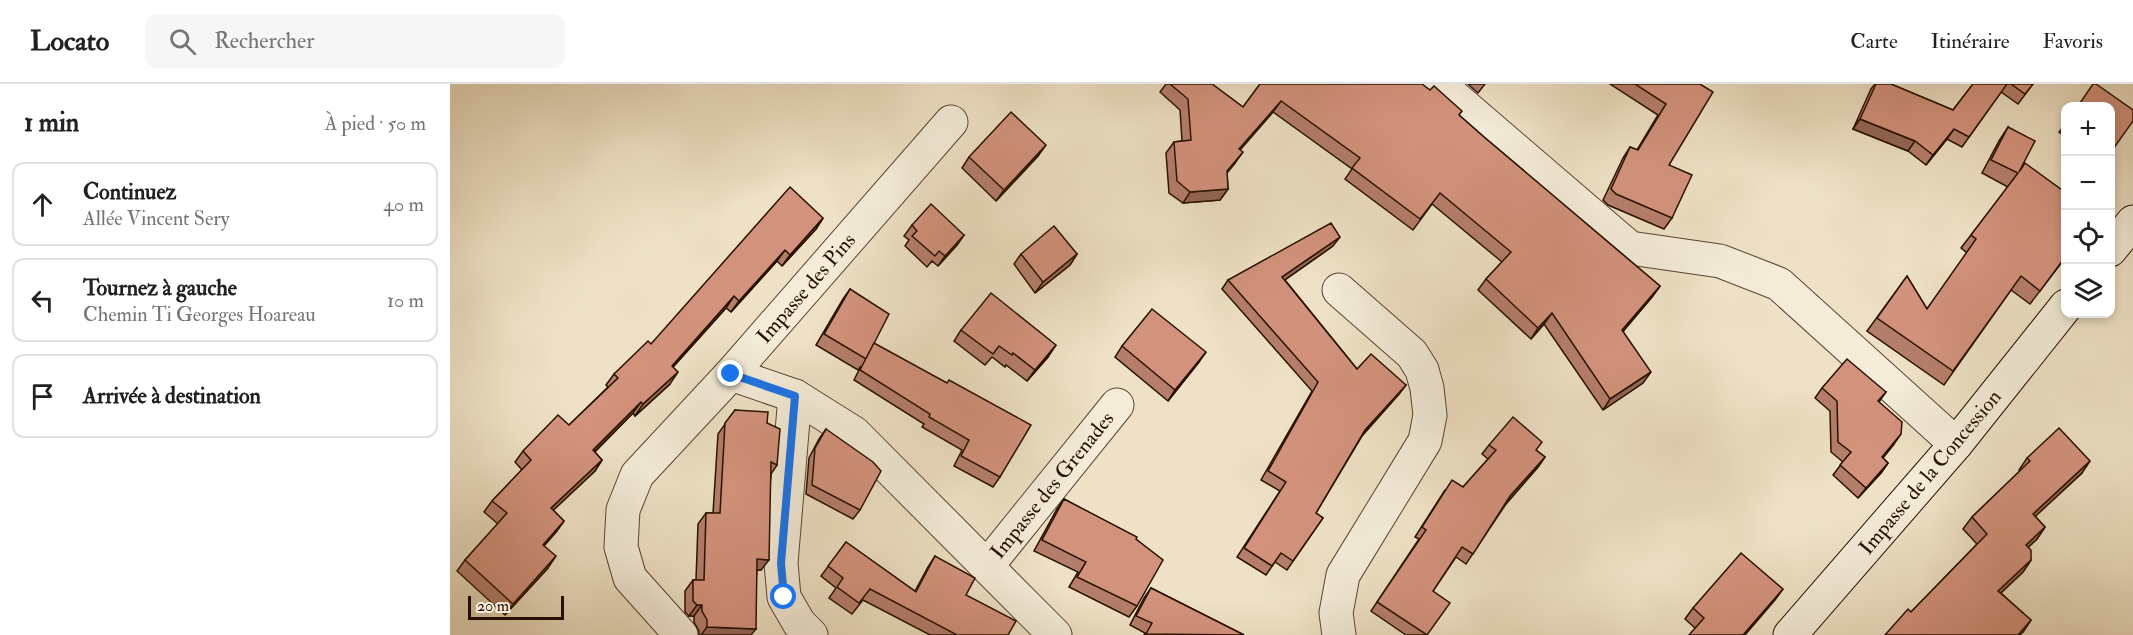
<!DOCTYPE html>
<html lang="fr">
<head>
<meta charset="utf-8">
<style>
	:root { --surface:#fff; --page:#f6f6f6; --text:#202124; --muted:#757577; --line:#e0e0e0 }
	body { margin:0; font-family:"IM FELL Double Pica",serif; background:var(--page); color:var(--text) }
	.controls { position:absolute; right:18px; top:18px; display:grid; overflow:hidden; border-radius:12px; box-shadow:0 3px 9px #0003 }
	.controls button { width:54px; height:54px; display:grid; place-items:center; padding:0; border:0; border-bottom:2px solid var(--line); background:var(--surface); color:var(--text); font:30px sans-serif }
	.scale { position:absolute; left:18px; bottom:15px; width:96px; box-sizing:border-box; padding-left:6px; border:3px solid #271000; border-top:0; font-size:16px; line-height:21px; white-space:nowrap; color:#271000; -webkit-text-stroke:4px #f4ecd9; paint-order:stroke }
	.stop { position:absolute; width:18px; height:18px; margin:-14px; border:4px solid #1a73e8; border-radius:50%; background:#fff }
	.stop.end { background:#1a73e8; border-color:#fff; box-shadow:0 2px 6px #0008 }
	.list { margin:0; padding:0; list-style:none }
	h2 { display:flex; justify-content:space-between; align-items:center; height:78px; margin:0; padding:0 24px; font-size:26px }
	h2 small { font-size:20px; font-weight:400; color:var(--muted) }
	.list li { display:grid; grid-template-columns:39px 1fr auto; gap:18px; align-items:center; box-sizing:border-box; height:84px; margin:0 12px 12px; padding:0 12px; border:2px solid var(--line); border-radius:12px }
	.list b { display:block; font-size:22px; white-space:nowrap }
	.list p { margin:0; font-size:20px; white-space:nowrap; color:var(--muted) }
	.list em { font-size:20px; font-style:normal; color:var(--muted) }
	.icon { flex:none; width:33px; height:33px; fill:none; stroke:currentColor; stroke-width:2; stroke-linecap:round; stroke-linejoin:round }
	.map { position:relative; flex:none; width:1683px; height:551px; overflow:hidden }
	header { display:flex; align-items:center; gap:36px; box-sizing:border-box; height:84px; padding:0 30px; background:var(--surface); border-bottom:2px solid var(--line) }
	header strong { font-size:28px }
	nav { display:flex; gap:33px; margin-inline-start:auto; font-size:21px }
	.search { width:420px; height:54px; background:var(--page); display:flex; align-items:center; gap:15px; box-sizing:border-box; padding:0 21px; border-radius:12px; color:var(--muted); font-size:22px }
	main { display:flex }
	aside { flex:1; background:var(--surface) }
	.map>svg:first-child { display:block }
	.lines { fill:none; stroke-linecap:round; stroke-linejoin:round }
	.street-casing { stroke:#594431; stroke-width:35 }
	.secondary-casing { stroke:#271000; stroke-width:35 }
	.street { stroke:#f4ecd9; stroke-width:33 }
	.secondary { stroke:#f4ecd9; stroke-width:33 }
	.wall { fill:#b57e6b; stroke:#271000; stroke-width:1.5 }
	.shaded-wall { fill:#946657; stroke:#271000; stroke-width:1.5 }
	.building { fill:#d3927c; stroke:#271000; stroke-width:1.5 }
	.route { stroke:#1a73e8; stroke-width:8 }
	.labels { text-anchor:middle; stroke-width:5; stroke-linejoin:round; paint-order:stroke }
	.street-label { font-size:21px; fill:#271000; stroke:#f4ecd9 }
</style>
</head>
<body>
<header>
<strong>Locato</strong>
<div class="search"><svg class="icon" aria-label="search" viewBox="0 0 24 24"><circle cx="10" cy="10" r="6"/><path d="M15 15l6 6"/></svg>Rechercher</div>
<nav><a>Carte</a><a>Itinéraire</a><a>Favoris</a></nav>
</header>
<main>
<aside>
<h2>1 min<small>À pied · 50 m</small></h2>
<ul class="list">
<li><svg class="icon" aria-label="ahead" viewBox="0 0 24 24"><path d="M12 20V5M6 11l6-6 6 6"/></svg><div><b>Continuez</b><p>Allée Vincent Sery</p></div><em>40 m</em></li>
<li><svg class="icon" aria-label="left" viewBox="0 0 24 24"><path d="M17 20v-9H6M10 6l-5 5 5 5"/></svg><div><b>Tournez à gauche</b><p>Chemin Ti Georges Hoareau</p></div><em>10 m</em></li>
<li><svg class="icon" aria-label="arrive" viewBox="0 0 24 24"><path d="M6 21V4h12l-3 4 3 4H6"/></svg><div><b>Arrivée à destination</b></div></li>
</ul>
</aside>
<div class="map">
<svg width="1683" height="551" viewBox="0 0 1683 551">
	<rect width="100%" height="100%" fill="#eee1c5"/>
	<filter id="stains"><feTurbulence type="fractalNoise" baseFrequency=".00333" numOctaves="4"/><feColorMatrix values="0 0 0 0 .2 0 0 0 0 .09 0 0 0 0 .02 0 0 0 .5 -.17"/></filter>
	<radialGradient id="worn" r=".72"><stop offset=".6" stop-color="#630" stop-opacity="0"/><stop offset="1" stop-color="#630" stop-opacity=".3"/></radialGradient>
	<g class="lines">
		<g class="street-casing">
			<g id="street">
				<path d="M989 0 1180 164 1270 177 1329 200 1506 360"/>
				<path d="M889 206 962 270 972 286 977 304 980 331 975 357 893 491 886 529 889 551"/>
				<path d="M281 290 345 312 404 349 605 551"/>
				<path d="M345 312 331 479 334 513 349 539 361 551"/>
				<path d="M537 482 667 321"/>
				<path d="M231 551 180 494 171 463 173 426 187 391 281 290 501 38"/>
			</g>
		</g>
		<g class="secondary-casing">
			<g id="secondary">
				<path d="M1660 166 1683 138"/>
				<path d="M1340 551 1506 360 1616 222"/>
			</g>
		</g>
		<use href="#street" class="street"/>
		<use href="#secondary" class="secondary"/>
	</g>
	<g class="wall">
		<path d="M716 0H762L793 23 810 0 1009 31 1034 53 1210 202 1202 213 1173 247 1193 299 1153 326 1094 240 1081 255 1028 206 1036 195 1052 178 982 120 963 146 895 95 902 85 823 28 790 66 785 79 777 89 778 105 770 116 733 119 719 109 716 69 724 58 732 57 730 26 710 8Z"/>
		<path d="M1018 0H1035L1028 9Z"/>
		<path d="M1160 0H1250L1219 81 1222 134 1214 145 1158 121 1153 116 1173 74 1180 63 1187 66 1208 31Z"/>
		<path d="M1425 0H1441L1503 26 1523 0H1583L1568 20 1551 8 1512 63 1497 55 1476 81 1458 67 1403 45 1421 5Z"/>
		<path d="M1616 40V53L1609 48Z"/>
		<path d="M1558 43 1569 88 1616 173 1580 220 1561 206 1494 301 1417 247 1457 192 1477 225 1517 169 1511 164 1558 103 1532 89 1549 57Z"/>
		<path d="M588 72 546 117 512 84 519 73Z"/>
		<path d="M373 134 366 145 332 182 327 177 281 228 276 224 223 283 220 300 185 332 183 329 145 368 152 376 145 387 103 426 114 437 106 448 94 462 98 484 55 531 7 487 15 476 48 440 34 428 42 417 72 386 65 378 73 367 119 341 158 303 156 301 164 290 201 260Z"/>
		<path d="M462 141 514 151 507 161 488 182 482 177 477 183 455 162 459 156 454 152Z"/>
		<path d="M883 162 835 196 907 285 956 301 949 310 912 352 866 429 873 434 837 486 825 478 816 491 787 473 830 407 811 396 862 307 772 205 778 196Z"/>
		<path d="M571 170H627L620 181 585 209 564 180Z"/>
		<path d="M400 205 422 262 497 299 550 393 543 403 504 382 512 366 472 343 474 340 404 296 411 282 408 286 366 261 393 215Z"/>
		<path d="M511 246 598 273 577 297 556 281 555 283 542 273 535 281 504 257Z"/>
		<path d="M672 262 749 278 718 317 665 273Z"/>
		<path d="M1372 304 1436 308 1429 318 1444 360 1433 374 1438 379 1431 389 1408 414 1383 391 1393 378 1381 368 1380 327 1365 314Z"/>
		<path d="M285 326 317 339 327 381 321 390 311 486H307L301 551H249V547L244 538V532H239L235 528V507L243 496H246L248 440 256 429H263L268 350Z"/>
		<path d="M376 345 410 426 403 435 356 410 359 374 369 355Z"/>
		<path d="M1039 361 1086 366 1095 373 1088 383 1056 420 1016 480 1006 473 983 507 977 551H956L921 527 969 455 965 453 995 406 1013 403 1038 375 1032 370Z"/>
		<path d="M1577 374 1632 389 1585 432 1595 443 1587 455 1578 463 1581 476 1573 488 1551 509 1581 536 1573 548 1461 528 1527 460 1513 445 1522 433 1570 387 1569 386Z"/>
		<path d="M614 415 686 455 687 522 679 533 619 503 628 488 584 467 607 425Z"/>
		<path d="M396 458 465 507 478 483 485 472 516 511 558 551H480L413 516 402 530 379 514 386 504 371 492Z"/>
		<path d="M701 504 794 551H694L695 549 680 541 694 514Z"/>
		<path d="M1325 516 1245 544 1235 535 1243 524Z"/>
	</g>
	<g class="shaded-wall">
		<path d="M831 17 823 28 781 76 789 65Z"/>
		<path d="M1410 35 1465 57 1458 67 1403 45Z"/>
		<path d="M1504 45 1497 55 1476 81 1483 71Z"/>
		<path d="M596 61 588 72 546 117 554 106Z"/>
		<path d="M793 68 785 79 769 98 777 87Z"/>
		<path d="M778 105 770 116 733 119 740 108Z"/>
		<path d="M373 134 366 145 332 182 340 171Z"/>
		<path d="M514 151 507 161 488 182 495 172Z"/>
		<path d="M890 153 883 162 826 202 832 193Z"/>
		<path d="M335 166 327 177 281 228 289 217Z"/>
		<path d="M627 170 620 181 585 209 593 198Z"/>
		<path d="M1210 202 1202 213 1165 257 1172 246Z"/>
		<path d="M284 212 276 224 214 293 222 282Z"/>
		<path d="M1102 229 1094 240 1081 255 1088 244Z"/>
		<path d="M606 261 598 273 577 297 585 286Z"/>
		<path d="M756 268 749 278 718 317 725 306Z"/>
		<path d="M228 288 220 300 185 332 193 320Z"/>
		<path d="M1201 288 1193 299 1153 326 1160 315Z"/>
		<path d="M956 301 949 310 909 355 915 346Z"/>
		<path d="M191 318 183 329 135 377 143 366Z"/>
		<path d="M1451 350 1444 360 1424 383 1432 373Z"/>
		<path d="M1095 373 1088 383 1054 422 1060 412Z"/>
		<path d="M152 376 145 387 93 436 101 424Z"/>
		<path d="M1640 377 1632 389 1575 442 1583 430Z"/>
		<path d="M1438 379 1431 389 1408 414 1416 404Z"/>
		<path d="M114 437 106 448 85 472 93 461Z"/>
		<path d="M1595 443 1587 455 1568 473 1576 461Z"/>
		<path d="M106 472 98 484 55 531 63 520Z"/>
		<path d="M307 475 319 476 311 486H300Z"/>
		<path d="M1581 476 1573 488 1540 519 1548 507Z"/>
		<path d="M1333 505 1325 516 1295 551H1293Z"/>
		<path d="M247 521H252L244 532H239Z"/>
		<path d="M1581 536 1573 548 1570 551H1568Z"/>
		<path d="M257 543 306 545 301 551H251Z"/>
	</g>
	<g class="building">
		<path d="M720 0H762L793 23 810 0H972L980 6 984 2 1012 27 1009 31 1034 53 1210 202 1172 246 1201 288 1160 315 1102 229 1088 244 1036 195 1061 168 990 109 970 135 902 84 910 74 831 17 789 65 793 68 777 87 778 105 740 108 727 97 724 58 741 56 738 15Z"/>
		<path d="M1185 0H1250L1263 8 1219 81 1242 91 1222 134 1166 110 1161 105 1180 63 1188 66 1216 20Z"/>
		<path d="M1426 0H1441L1503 26 1523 0H1557L1519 53 1504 45 1483 71 1465 57 1410 35Z"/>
		<path d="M1561 0H1583L1575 10Z"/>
		<path d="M1643 0H1646L1683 26V37L1661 68 1660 22H1628Z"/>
		<path d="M561 28 596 61 554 106 519 73Z"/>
		<path d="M1558 43 1585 57 1569 88 1575 79 1616 109V172L1590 207 1571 192 1503 287 1427 234 1457 192 1477 225 1526 155 1521 151 1568 89 1541 76Z"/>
		<path d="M340 103 373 134 340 171 335 166 289 217 284 212 222 282 228 288 193 320 191 318 143 366 152 376 101 424 114 437 93 461 106 472 63 520 15 476 57 429 42 417 81 376 73 367 108 331 119 341 168 294 164 290 198 257 201 260Z"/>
		<path d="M481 120 514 151 495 172 489 167 485 172 462 152 467 147 462 141Z"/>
		<path d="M881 139 890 153 832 193 907 285 921 270 956 301 915 346 866 429 873 434 843 477 831 469 822 482 794 464 836 398 818 387 868 298 778 196Z"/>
		<path d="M604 142 627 170 593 198 571 170Z"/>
		<path d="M400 205 439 230 416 275 374 250Z"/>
		<path d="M541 209 606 261 585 286 563 269 562 271 549 262 543 270 511 246Z"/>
		<path d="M702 225 756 268 725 306 672 262Z"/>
		<path d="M424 259 497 299 499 296 581 341 550 393 511 372 519 356 479 333 480 330 410 286Z"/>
		<path d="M1397 275 1436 308 1428 317 1452 338 1451 350 1432 373 1438 379 1416 404 1390 381 1401 368 1388 358 1387 317 1372 304Z"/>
		<path d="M285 326 318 328 317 339 330 345 327 381 321 378 319 476 307 475 306 545 257 543V536L252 527V521H247L243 517V496H254L256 429H270L275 339Z"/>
		<path d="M1063 333 1092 358 1086 366 1095 373 1060 412 1023 470 1012 463 983 507 1000 519 977 551 927 518 976 446 972 443 1002 396 1013 403 1046 366 1039 361Z"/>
		<path d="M1609 344 1640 377 1583 430 1595 443 1576 461 1581 466V476L1548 507 1581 536 1568 551H1435L1458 525 1461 528 1537 450 1522 433 1580 377 1577 374Z"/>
		<path d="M376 345 423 378 431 387 410 426 362 401 365 364Z"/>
		<path d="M614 415 687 453 686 455 713 476 687 522 627 493 636 478 592 456Z"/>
		<path d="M396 458 466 508 485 472 525 494 516 511 566 537 558 551H507L420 505 409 519 387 503 393 494 378 482Z"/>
		<path d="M1291 469 1333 505 1293 551H1239L1254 534 1243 524Z"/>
		<path d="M701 504 794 551 696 550 702 539 686 532Z"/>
	</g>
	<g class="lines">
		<path class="route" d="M281 290 345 312 331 479 334 513"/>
	</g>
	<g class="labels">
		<g class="street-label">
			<text transform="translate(356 204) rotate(-49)" y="7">Impasse des Pins</text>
			<text transform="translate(1480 388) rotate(-50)" y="7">Impasse de la Concession</text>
			<text transform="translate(602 401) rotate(-51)" y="7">Impasse des Grenades</text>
		</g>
	</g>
	<rect width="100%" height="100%" filter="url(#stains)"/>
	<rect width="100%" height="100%" fill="url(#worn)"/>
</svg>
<div class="controls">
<button>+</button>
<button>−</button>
<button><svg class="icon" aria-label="locate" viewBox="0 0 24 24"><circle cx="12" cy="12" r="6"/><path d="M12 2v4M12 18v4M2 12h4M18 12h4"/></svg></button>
<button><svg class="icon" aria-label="layers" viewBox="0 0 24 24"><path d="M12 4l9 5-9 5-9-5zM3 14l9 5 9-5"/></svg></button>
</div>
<div class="scale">20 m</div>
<div class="stop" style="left:334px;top:513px"></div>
<div class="stop end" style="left:281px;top:290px"></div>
</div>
</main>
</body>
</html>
